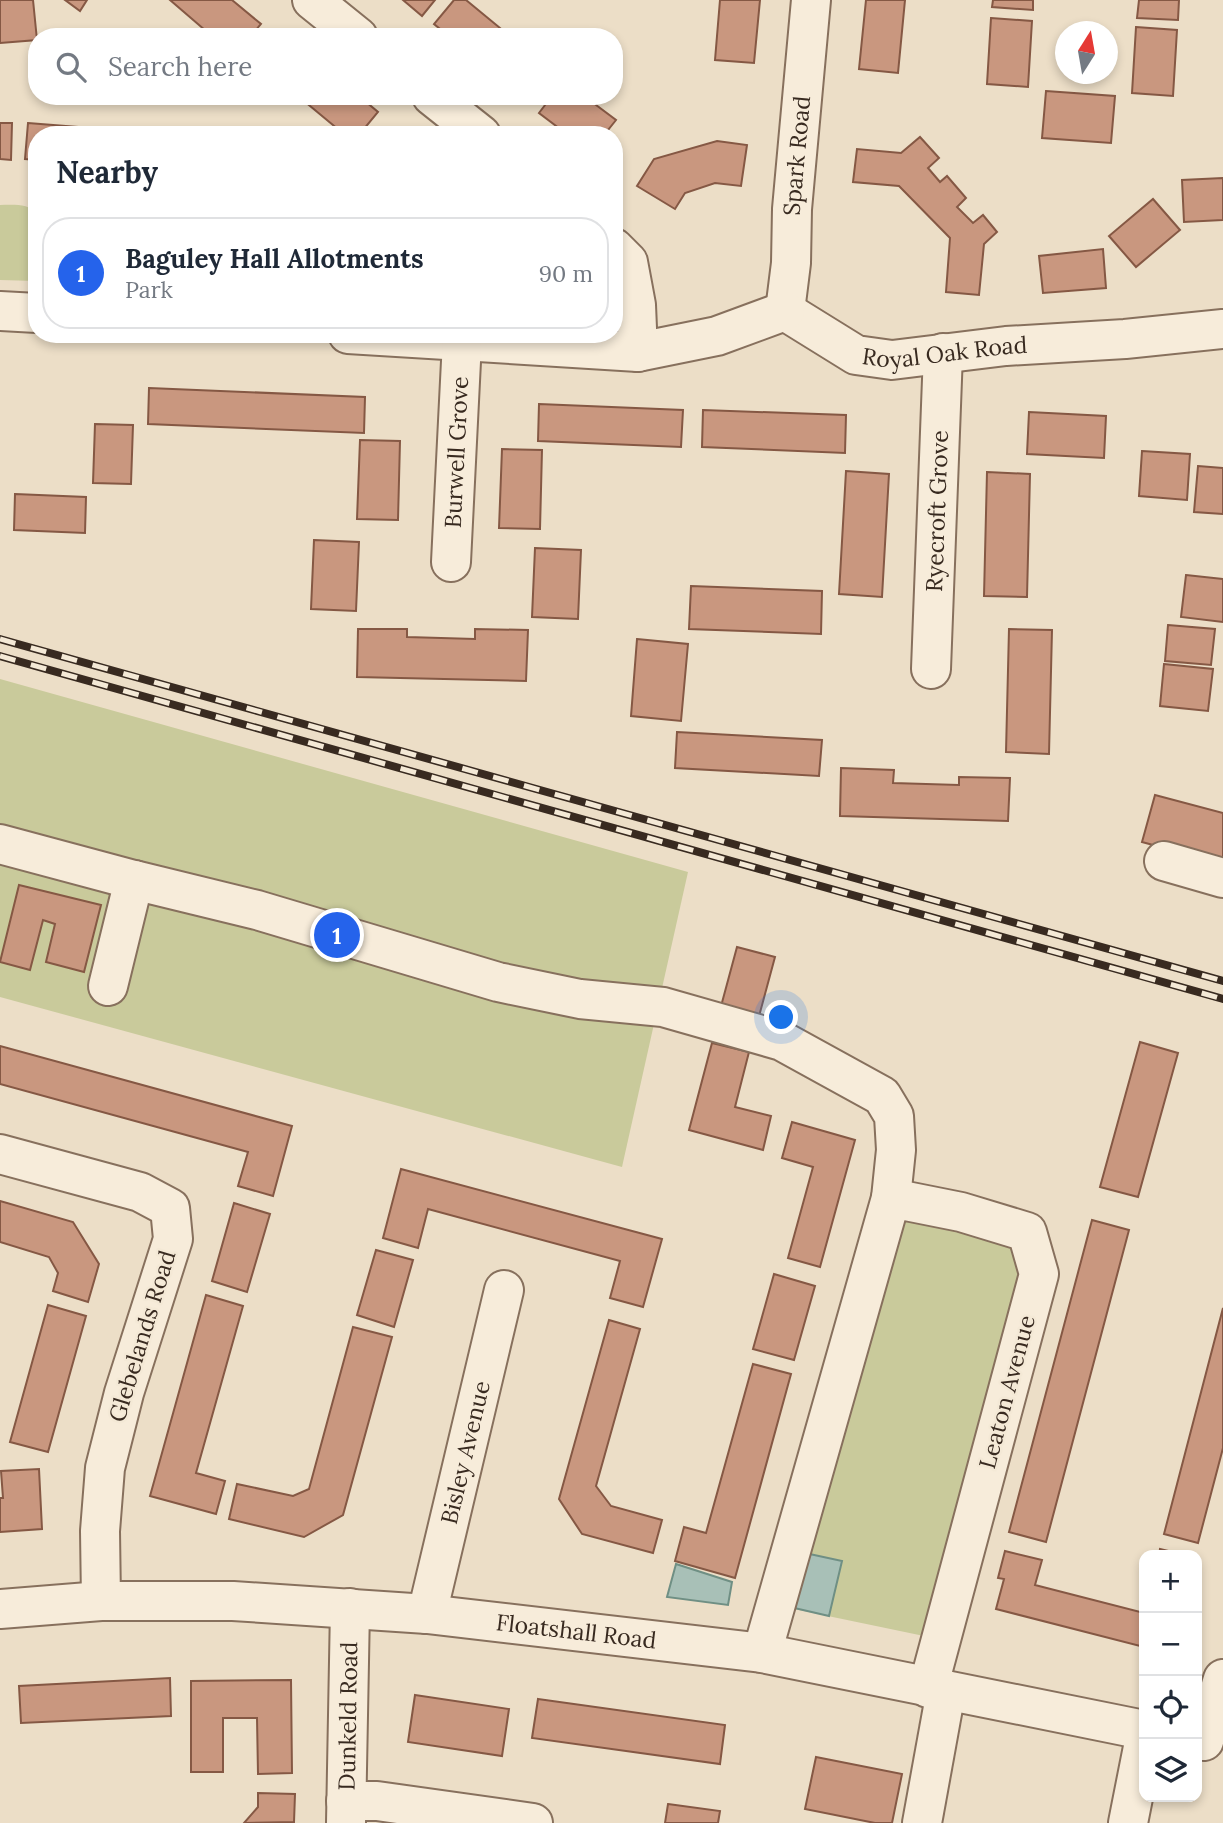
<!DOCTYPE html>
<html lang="en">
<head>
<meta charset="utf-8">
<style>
	:root { --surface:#fff; --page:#f2f2f3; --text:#1f2937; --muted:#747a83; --line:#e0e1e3; --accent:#2563eb }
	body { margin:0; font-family:Lora,serif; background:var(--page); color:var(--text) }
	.controls { position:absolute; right:21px; bottom:21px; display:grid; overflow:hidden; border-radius:14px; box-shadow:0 4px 10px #0003 }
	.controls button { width:63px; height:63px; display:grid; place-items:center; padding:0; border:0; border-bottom:2px solid var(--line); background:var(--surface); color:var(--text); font:35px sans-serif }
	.compass { position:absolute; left:1055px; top:21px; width:63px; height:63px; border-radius:50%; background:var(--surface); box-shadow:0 4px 10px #0003; rotate:11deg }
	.you { position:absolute; left:782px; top:1018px; width:24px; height:24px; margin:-18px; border:5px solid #fff; border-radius:50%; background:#1a73e8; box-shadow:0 0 0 10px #1a73e833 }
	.badge { display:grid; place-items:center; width:46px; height:46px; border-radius:50%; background:var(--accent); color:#fff; font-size:23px; font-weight:700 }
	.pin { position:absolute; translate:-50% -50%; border:4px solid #fff; box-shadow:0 2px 7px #0006 }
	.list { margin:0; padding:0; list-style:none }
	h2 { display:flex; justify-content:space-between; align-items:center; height:91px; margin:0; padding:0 28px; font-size:30px }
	h2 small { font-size:23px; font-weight:400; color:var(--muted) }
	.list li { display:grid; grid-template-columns:46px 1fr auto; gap:21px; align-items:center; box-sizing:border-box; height:112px; margin:0 14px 14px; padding:0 14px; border:2px solid var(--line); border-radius:28px }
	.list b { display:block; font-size:26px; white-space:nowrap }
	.list p { margin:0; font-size:23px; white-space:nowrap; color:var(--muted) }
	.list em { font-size:23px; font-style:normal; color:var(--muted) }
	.icon { flex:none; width:38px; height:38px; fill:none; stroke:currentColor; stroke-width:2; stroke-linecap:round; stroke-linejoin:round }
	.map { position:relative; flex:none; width:1223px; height:1823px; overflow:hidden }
	.search { position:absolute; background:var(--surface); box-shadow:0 4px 10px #0003; left:28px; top:28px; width:595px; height:77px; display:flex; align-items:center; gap:18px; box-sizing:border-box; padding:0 24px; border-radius:28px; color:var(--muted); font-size:26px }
	.panel { position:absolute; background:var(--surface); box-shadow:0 4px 10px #0003; left:28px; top:126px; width:595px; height:217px; border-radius:28px }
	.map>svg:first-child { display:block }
	.green { fill:#c9ca9b }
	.water { fill:#a8c0b7; stroke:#6f8f84; stroke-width:2 }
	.building { fill:#c9977f; stroke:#855844; stroke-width:2 }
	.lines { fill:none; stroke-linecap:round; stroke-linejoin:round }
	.minor-casing { stroke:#87705d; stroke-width:42 }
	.minor { stroke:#f7ecda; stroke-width:38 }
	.rail-casing { stroke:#382a20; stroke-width:8 }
	.rail { stroke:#f4e9d6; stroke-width:5; stroke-dasharray:16; stroke-linecap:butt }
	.labels { text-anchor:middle; stroke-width:5; stroke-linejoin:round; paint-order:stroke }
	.street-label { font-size:23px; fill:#382a20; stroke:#f4e9d6 }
</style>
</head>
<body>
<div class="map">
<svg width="1223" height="1823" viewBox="0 0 1223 1823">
	<rect width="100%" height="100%" fill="#ecdec7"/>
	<g class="green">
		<path d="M0 205C13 205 29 203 37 214L36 281 0 280Z"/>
		<path d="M0 679 688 872 622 1167 0 997Z"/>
		<path d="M903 1200 1032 1248 924 1636 775 1605Z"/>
	</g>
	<g class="water">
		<path d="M805 1553 842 1561 829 1616 790 1607Z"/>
		<path d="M676 1564 732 1582 728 1605 667 1597Z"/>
	</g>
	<g class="building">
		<path d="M0 0H33L37 40 0 43Z"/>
		<path d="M65 0H87L80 11Z"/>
		<path d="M170 0H232L261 24 250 37H213Z"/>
		<path d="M403 0H435L422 16Z"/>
		<path d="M454 0H466L511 37H450L434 24Z"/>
		<path d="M720 0H760L754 63 715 60Z"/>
		<path d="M866 0H905L898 73 859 69Z"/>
		<path d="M993 0H1033V10L992 7Z"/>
		<path d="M1139 0H1179L1178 20 1137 18Z"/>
		<path d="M991 18 1032 21 1028 87 987 84Z"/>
		<path d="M1136 27 1177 30 1173 96 1132 93Z"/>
		<path d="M1046 91 1115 96 1111 143 1042 138Z"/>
		<path d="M298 96H359L378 112 359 135H345Z"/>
		<path d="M552 96H584L616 120 604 135H568L539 113Z"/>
		<path d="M0 123H12L11 160 0 159Z"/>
		<path d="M28 123 90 128 89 135H37V160L25 159Z"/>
		<path d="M920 137 939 158 928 168 940 182 947 176 966 198 957 207 973 223 983 215 997 232 984 244 979 295 946 292 950 238 899 186 853 182 857 149 901 153Z"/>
		<path d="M717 141 747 145 741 186 715 183 685 193 675 209 637 186 654 159Z"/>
		<path d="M1223 178V220L1184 222 1182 180Z"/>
		<path d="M1153 199 1180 230 1136 267 1109 236Z"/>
		<path d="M1103 249 1106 288 1043 293 1039 256Z"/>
		<path d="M149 388 365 397 364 433 148 424Z"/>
		<path d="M539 404 683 410 681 447 538 441Z"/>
		<path d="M703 410 846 415 845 453 702 447Z"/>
		<path d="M1029 412 1106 416 1104 458 1027 454Z"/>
		<path d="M95 424 133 425 131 484 93 483Z"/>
		<path d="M360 440 400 441 398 520 357 519Z"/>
		<path d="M502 449 542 450 540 529 499 528Z"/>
		<path d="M1142 451 1190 454 1187 500 1139 496Z"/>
		<path d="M1198 466 1223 468V514L1194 512Z"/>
		<path d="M846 471 889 474 882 597 839 594Z"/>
		<path d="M987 472 1030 474 1027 597 984 596Z"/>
		<path d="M15 494 86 497 85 533 14 530Z"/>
		<path d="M314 540 359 542 356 611 311 609Z"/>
		<path d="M535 548 581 550 578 619 532 617Z"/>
		<path d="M1186 575 1223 579V622L1181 617Z"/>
		<path d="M691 586 822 591 821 634 689 629Z"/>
		<path d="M1168 625 1215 629 1211 665 1165 661Z"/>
		<path d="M358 629H407V637L475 639V629L528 630 526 681 357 677Z"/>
		<path d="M1009 629 1052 630 1049 754 1006 752Z"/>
		<path d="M637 639 688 644 681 721 631 716Z"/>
		<path d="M1164 664 1213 669 1208 711 1160 706Z"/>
		<path d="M677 732 822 740 819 776 675 768Z"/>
		<path d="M841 768 894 770 893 783 959 785V777L1010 778 1008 821 840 816Z"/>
		<path d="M1155 795 1223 813V864L1142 842Z"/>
		<path d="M19 885 101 905 84 972 46 962 55 924 43 920 30 970 0 962Z"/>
		<path d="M737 947 775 957 758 1020 720 1010Z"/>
		<path d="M1140 1042 1178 1053 1138 1197 1100 1187Z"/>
		<path d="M712 1043 749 1052 735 1107 771 1116 763 1150 689 1130Z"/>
		<path d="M0 1046 292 1126 273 1196 238 1186 248 1152 0 1084Z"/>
		<path d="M792 1122 855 1140 820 1267 788 1258 813 1167 782 1158Z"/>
		<path d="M401 1169 662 1239 643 1307 610 1298 620 1261 428 1209 418 1248 383 1238Z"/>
		<path d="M0 1201 73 1222 99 1264 88 1302 53 1291 58 1273 49 1257 0 1242Z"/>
		<path d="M234 1203 270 1214 247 1292 212 1281Z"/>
		<path d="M1092 1220 1129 1230 1046 1542 1009 1532Z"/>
		<path d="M376 1250 413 1260 394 1327 357 1315Z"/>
		<path d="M774 1274 815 1286 794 1360 753 1349Z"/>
		<path d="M206 1295 243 1306 196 1473 225 1481 216 1514 150 1496Z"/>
		<path d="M48 1305 86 1316 48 1452 10 1442Z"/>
		<path d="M1223 1308V1448L1198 1543 1164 1534Z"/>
		<path d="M609 1320 640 1329 596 1486 611 1506 662 1520 653 1553 582 1534 559 1499Z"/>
		<path d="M353 1327 392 1337 343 1515 304 1537 229 1519 237 1484 293 1496 309 1489Z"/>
		<path d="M753 1364 791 1374 735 1578 675 1561 684 1527 706 1533Z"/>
		<path d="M39 1469 42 1529 0 1532V1498H3L1 1471Z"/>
		<path d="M1160 1549 1185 1555H1159Z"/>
		<path d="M1005 1551 1042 1560 1035 1585 1144 1613V1611V1647L996 1609 1004 1579 998 1578Z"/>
		<path d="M170 1678 171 1716 21 1723 19 1686Z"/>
		<path d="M291 1680 292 1773 258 1774 257 1718H223V1772H191V1681Z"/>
		<path d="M415 1695 509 1709 502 1756 408 1742Z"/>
		<path d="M538 1699 725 1725 720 1764 532 1738Z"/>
		<path d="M816 1757 902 1774 892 1823H875L805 1809Z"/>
		<path d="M258 1793 295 1794 294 1822 244 1823 258 1807Z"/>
		<path d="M668 1804 720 1811 718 1823H665Z"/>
	</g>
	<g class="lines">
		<g class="minor-casing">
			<g id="minor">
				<path d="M312 0 358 37"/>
				<path d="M432 96 481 135"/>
				<path d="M614 248 628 262 636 305 638 352"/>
				<path d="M0 311 37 313"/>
				<path id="s1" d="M785 311 856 355 892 360 1006 346 1125 339 1223 329"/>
				<path id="s2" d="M785 311 791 263 792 209 811 0"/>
				<path d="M348 334 638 352 717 336 785 311"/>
				<path id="s3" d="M451 562 462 341"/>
				<path id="s4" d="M931 669 943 353"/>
				<path d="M0 844 134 880 257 910 498 982 580 999 663 1007 782 1041 882 1096 894 1116 896 1150 891 1198"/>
				<path d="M1164 861 1223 878"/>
				<path d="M108 986 134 880"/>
				<path d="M0 1154 140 1192 170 1208 173 1239 124 1393 105 1468 100 1531 101 1601"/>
				<path id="s5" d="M0 1609 101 1601H233L427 1614 762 1653 1144 1730"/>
				<path id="s6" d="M427 1614 504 1290"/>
				<path d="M762 1653 891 1198 961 1212 1027 1232 1039 1274 928 1688"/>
				<path d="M1204 1741 1223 1679"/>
				<path d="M346 1801H377L533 1823"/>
				<path id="s7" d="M346 1823 350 1608"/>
				<path d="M922 1823 946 1691"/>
				<path d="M1128 1823 1144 1742"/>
			</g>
		</g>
		<use href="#minor" class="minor"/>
		<g class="rail-casing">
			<g id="rail">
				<path d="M0 639 1223 981"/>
				<path d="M0 656 1223 999"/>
			</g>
		</g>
		<use href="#rail" class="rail"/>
	</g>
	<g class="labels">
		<g class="street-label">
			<text dy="8" stroke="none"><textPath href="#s2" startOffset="156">Spark Road</textPath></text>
			<text dy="8" stroke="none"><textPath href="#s1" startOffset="173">Royal Oak Road</textPath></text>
			<text dy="8" stroke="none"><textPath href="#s3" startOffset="110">Burwell Grove</textPath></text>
			<text dy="8" stroke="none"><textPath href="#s4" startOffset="158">Ryecroft Grove</textPath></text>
			<text transform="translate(142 1336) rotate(-73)" y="8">Glebelands Road</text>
			<text transform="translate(1007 1392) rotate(-75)" y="8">Leaton Avenue</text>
			<text dy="8" stroke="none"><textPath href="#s6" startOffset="166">Bisley Avenue</textPath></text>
			<text dy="8" stroke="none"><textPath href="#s5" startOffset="578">Floatshall Road</textPath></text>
			<text dy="8" stroke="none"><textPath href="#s7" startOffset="107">Dunkeld Road</textPath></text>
		</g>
	</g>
</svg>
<div class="controls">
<button>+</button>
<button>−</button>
<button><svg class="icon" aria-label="locate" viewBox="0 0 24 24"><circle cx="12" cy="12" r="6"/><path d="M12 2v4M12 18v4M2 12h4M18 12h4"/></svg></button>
<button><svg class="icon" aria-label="layers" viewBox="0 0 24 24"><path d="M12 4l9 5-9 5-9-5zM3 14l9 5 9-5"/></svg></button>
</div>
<svg class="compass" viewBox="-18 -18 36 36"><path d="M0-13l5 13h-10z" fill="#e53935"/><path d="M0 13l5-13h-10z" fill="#747a83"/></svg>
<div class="you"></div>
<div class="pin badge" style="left:337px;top:935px">1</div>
<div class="search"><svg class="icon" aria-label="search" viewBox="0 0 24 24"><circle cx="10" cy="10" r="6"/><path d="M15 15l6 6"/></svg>Search here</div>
<section class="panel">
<h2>Nearby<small></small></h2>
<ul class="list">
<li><span class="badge">1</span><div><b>Baguley Hall Allotments</b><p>Park</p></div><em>90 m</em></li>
</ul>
</section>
</div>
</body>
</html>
